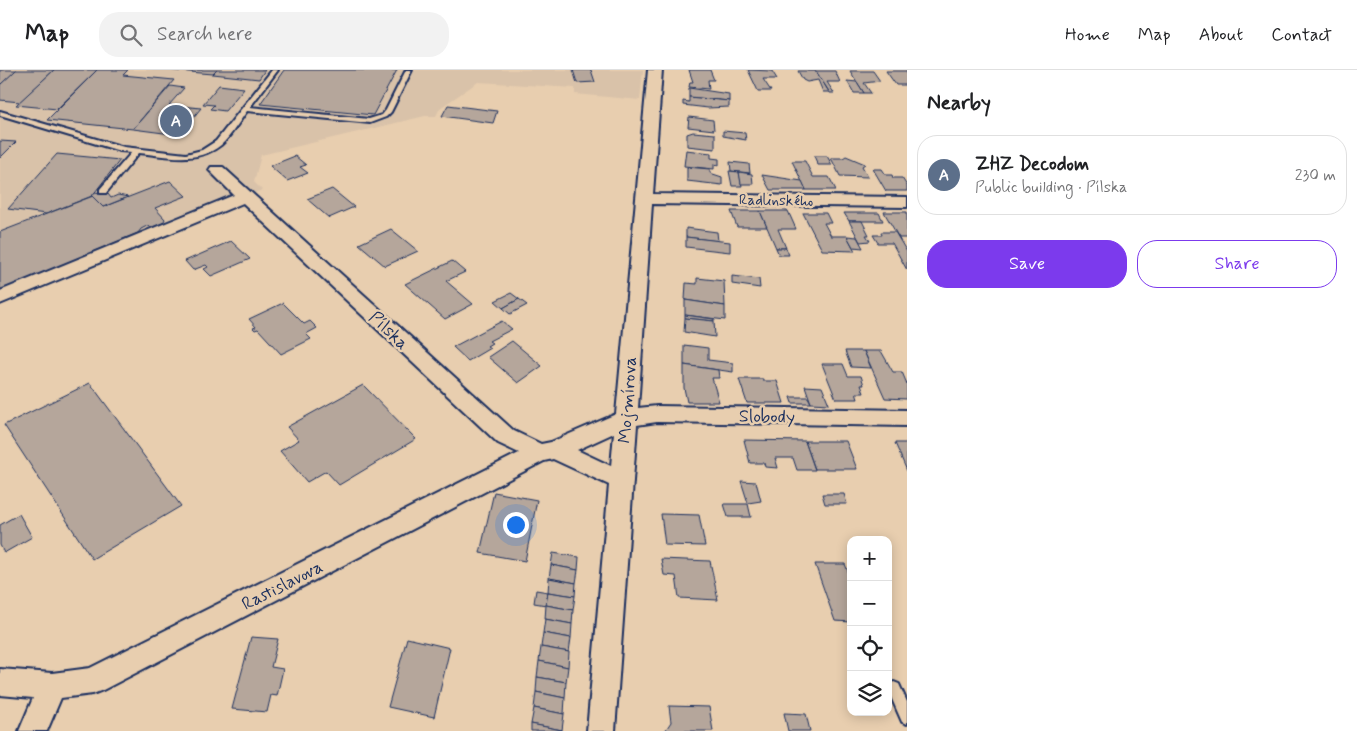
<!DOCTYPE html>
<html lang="en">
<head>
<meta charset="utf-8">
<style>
	:root { --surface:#fff; --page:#f2f2f2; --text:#202124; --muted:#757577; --line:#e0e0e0; --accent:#7c3aed }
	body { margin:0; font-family:Mynerve,sans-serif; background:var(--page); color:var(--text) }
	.controls { position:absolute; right:15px; bottom:15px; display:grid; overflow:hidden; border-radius:10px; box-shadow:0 2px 12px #0003 }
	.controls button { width:45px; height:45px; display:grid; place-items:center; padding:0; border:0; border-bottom:1px solid var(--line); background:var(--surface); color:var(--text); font:25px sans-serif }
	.you { position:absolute; left:515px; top:454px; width:18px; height:18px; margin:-12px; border:4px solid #fff; border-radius:50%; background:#1a73e8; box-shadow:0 0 0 8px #1a73e833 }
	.badge { display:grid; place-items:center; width:32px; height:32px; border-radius:50%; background:var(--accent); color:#fff; font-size:16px; font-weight:700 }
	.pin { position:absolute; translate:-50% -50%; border:2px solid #fff; box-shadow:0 1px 5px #0006 }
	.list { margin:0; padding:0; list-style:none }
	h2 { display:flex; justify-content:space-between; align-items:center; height:65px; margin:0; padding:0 20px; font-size:21px }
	h2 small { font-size:16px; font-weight:400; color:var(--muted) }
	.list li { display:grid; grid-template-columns:32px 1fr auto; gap:15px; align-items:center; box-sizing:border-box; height:80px; margin:0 10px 10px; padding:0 10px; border:1px solid var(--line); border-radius:20px }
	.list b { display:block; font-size:19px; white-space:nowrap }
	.list p { margin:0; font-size:16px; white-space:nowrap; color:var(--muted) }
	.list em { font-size:16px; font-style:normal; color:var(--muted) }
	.actions { display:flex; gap:10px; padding:15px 20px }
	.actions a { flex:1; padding:11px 0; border:1px solid var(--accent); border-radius:20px; text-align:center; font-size:18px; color:var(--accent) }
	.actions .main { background:var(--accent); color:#fff }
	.icon { flex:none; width:28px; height:28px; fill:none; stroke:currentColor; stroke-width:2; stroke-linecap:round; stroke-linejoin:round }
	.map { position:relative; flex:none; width:907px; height:661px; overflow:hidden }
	header { display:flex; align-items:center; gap:30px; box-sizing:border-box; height:70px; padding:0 25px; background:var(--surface); border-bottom:1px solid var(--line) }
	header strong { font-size:24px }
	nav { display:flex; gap:28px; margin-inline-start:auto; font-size:18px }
	.search { width:350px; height:45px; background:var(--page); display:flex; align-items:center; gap:12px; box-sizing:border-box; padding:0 18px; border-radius:20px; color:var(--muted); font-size:19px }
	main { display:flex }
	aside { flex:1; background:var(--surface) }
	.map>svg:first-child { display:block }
	.built { fill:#d9c2a9 }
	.building { fill:#b5a69b; stroke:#1b2f5e }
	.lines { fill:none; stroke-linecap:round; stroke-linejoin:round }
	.lane-casing { stroke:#1b2f5e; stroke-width:4 }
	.street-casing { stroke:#1b2f5e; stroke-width:4 }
	.lane { fill:#e8ceaf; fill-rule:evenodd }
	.street { fill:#e8ceaf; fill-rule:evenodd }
	.labels { text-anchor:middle; stroke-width:5; stroke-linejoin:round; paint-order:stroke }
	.far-street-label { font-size:15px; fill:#1b2f5e; stroke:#e8ceaf }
	.street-label { font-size:18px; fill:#1b2f5e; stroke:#e8ceaf }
</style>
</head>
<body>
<header>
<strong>Map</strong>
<div class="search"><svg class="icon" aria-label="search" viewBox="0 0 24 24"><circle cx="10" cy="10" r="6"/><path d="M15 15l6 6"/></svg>Search here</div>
<nav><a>Home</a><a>Map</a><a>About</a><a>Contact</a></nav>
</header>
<main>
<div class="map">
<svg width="907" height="661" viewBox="0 0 907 661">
	<rect width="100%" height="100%" fill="#e8ceaf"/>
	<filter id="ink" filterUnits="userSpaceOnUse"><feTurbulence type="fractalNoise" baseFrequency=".02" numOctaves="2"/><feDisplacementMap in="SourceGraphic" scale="10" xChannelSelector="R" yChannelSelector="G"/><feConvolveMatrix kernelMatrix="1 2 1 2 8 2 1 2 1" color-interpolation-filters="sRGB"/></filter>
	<g filter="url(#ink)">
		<path class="built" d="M0 0H643L640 30 575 24V18L478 12 440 38 436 46H425L261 85 254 112 262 120 0 229Z"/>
		<g class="building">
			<path d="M0 0H17L0 15Z"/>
			<path d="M16 0H54L20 32 0 30V15Z"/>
			<path d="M54 0H97L57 39 16 35Z"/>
			<path d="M97 0H128L123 5 174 10 133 59 47 50Z"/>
			<path d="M166 0H217L213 4Z"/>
			<path d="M217 0H265L259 9 213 4Z"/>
			<path d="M284 0H397L373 45 260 34Z"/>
			<path d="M573 0H591L595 12 577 13Z"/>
			<path d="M689 0H710L714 10H708L709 19 689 17 690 12H693Z"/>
			<path d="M748 0 772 1 777 9H763L771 21H758Z"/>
			<path d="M798 1H816L829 22H823L818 10 807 12 803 10Z"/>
			<path d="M816 1H835L840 12H827L834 23H830Z"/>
			<path d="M850 1H873L880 11 864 13 871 23H864Z"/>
			<path d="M886 1H907V15H896Z"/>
			<path d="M847 11 857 12 864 23H854Z"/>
			<path d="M219 15 244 18 225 41 210 39 214 35 203 34Z"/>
			<path d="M170 16 184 18 169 35 201 38 179 65 133 59Z"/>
			<path d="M689 18 729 24V31L689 27Z"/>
			<path d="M689 27 729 31V37L708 38 683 35V31L689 32Z"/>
			<path d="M448 35 497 41 493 53 442 46Z"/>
			<path d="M689 47 713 50 714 60 688 57Z"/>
			<path d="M723 61 745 63 746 70 723 66Z"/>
			<path d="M693 62 715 64V79L687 76V64Z"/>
			<path d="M0 71 16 72 0 88Z"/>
			<path d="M686 80 711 83V88L719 89V95L714 94V99L684 96Z"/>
			<path d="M57 84 120 90 92 126 46 144 8 139Z"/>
			<path d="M295 86 306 95 300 97 308 103 287 111 270 96Z"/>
			<path d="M814 86H827L832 95H818Z"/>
			<path d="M846 86 865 94 862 96 868 107 840 106 831 88H843Z"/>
			<path d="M792 91H805L813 107H829L836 120H806Z"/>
			<path d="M730 92 749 94 750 103 731 101Z"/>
			<path d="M687 97 710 99V103L722 107V115L687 111Z"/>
			<path d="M873 99H882L886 105H892L893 108H902L907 116V121H886Z"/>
			<path d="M729 101 739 102 742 116H732Z"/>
			<path d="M739 102 752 104 753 114H741Z"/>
			<path d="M762 105 802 111 806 120H770Z"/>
			<path d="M170 111 186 126 155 138 165 149 163 153 153 157 147 156 141 159 138 163 1 220 0 218V162L93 126 103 137Z"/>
			<path d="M332 119 354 137 329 148 307 129Z"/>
			<path d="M95 122 108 124 111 128 118 125 128 127 103 137 92 126Z"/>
			<path d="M731 141H760L767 157H737Z"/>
			<path d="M760 141H788L796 159H778L786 178H776Z"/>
			<path d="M884 142H907V168H899Z"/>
			<path d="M803 143H826L831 153H824L831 166H847L855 181 822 180Z"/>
			<path d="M844 143H879L883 151H849Z"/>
			<path d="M849 151H862L869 165H866L870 171 860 172Z"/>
			<path d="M686 158 717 162 718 171 686 167Z"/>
			<path d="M391 159 418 181 385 196 359 174Z"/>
			<path d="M881 162H895L907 182V200L892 173H878L873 165H882Z"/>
			<path d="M847 166 857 167 863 178 853 177Z"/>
			<path d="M686 167 730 172V182L686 177Z"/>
			<path d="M231 171 250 189 211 206 204 199 208 197 206 195 193 200 185 191Z"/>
			<path d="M776 178H786L789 185H779Z"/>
			<path d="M452 191 465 202 446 211 473 234 445 249 405 214Z"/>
			<path d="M732 206 759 209 760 218 732 214Z"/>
			<path d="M697 208 724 211 725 236 685 230 686 213 697 214Z"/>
			<path d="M511 223 519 229 503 238 495 231Z"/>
			<path d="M519 229 527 235 510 244 503 238Z"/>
			<path d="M685 230 725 236V250L685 245Z"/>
			<path d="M283 233 304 254 310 251 317 258 306 264 311 269 281 284 258 259 255 260 253 258 256 257 249 249Z"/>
			<path d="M685 245 714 249V251L685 248Z"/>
			<path d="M685 248 714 251 715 267 684 262Z"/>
			<path d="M502 251 512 259 489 271 492 273 487 276 490 278 468 291 453 277Z"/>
			<path d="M512 271 542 296 518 313 488 287Z"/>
			<path d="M684 275 708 278V290L733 293V302L684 295Z"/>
			<path d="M845 281H864L871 298 851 297Z"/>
			<path d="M864 281H881L893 302H902L907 314V329L885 328Z"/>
			<path d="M822 294H843L848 306H861L864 315H861L864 323H856L858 329H836Z"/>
			<path d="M684 295 718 300 719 308H712L719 332H687L684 318Z"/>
			<path d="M739 309H763V311H777L784 333H747Z"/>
			<path d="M90 313 181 436 92 489 4 355Z"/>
			<path d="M363 315 416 369 339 415 326 401 307 412 280 381 299 370 287 357Z"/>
			<path d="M805 316 822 317 829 334 811 333Z"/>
			<path d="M790 327H808L811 333H792Z"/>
			<path d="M744 370 805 371 815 400H797L793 388H775L778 398 765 397 764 393H750Z"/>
			<path d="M805 371H846L857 399H815Z"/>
			<path d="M895 373H907V401Z"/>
			<path d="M741 411 756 412 761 431 748 433Z"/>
			<path d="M494 422 537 430 525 491 480 483Z"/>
			<path d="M822 424H844L847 434H825Z"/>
			<path d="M724 434H748L751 447H728Z"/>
			<path d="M19 444 32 467 4 483 0 475V455Z"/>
			<path d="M661 444 699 445 705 476 665 475Z"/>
			<path d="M553 483 579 487 578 500 551 495Z"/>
			<path d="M661 489 710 491 718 530 679 528 676 506 664 505Z"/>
			<path d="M815 494H845L851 509V552L835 551Z"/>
			<path d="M551 495 578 500 576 513 549 508Z"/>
			<path d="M549 508 576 513 575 526 548 522Z"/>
			<path d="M536 520 548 522 546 535 534 533Z"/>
			<path d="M548 522 575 526 573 540 546 535Z"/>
			<path d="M546 535 573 540 572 554 545 549Z"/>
			<path d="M545 549 572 554 571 568 543 563Z"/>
			<path d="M543 563 571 568 569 582 541 577Z"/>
			<path d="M251 567 278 569 271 597 283 599 277 626 271 625 267 642 232 639Z"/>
			<path d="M407 568 450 578 434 647 388 637Z"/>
			<path d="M541 577 569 582 568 597 539 591Z"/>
			<path d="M539 591 568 597 566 612 537 607Z"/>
			<path d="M537 607 566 612 565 628 536 622Z"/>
			<path d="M536 622 565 628 564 644 534 638Z"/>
			<path d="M669 636 709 637 713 661H665L671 652Z"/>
			<path d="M534 638 564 644 562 660 531 654Z"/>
			<path d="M784 643 806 644 810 661H788Z"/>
			<path d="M531 654 562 660V661H531Z"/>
		</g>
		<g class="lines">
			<g class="lane-casing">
				<g id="lane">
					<path d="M272 0H278L250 37 369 49 382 45 386 40 406 0H412L391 42 386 47 370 53 247 41C239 52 231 66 221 75 198 94 166 86 139 83L106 123H100V119L132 82 120 81 0 45V41L124 77 186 84 202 80 216 71Z"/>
					<path d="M894 612 899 614 907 632V654L902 652 888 620 889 614Z"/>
				</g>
			</g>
			<g class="street-casing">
				<path id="street" d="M648 0H662L653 124 907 127V137L652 134 638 338 657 336 907 340V356L657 352 637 355 615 661H587L609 415 553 389 544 391 103 620 93 624 61 628 47 661H19L33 628 0 625V599L52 603 90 598 519 383 498 373 243 133 0 234V221L234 125 209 100 211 97H223L514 361 541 374 551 372 616 344ZM614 363 611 396 577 380Z"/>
			</g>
			<use href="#lane" class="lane"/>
			<use href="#street" class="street"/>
		</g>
	</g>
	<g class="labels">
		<g class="far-street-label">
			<text transform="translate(776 130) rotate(1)" y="5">Radlinského</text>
		</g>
		<g class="street-label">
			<text transform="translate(389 260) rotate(43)" y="6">Pílska</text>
			<text transform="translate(627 330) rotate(-86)" y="6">Mojmírova</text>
			<text transform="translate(767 346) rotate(1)" y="6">Slobody</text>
			<text transform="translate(282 515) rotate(-27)" y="6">Rastislavova</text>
		</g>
	</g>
</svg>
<div class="controls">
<button>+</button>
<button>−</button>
<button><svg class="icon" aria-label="locate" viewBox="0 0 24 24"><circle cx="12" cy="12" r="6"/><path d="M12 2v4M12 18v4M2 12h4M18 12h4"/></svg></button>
<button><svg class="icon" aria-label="layers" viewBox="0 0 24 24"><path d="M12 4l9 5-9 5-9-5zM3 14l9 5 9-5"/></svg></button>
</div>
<div class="you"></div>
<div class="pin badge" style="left:176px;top:51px;background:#5c6f8a">A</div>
</div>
<aside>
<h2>Nearby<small></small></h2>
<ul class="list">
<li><span class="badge" style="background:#5c6f8a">A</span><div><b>ZHZ Decodom</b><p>Public building · Pílska</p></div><em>230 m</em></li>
</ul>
<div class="actions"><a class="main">Save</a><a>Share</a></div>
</aside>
</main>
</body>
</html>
